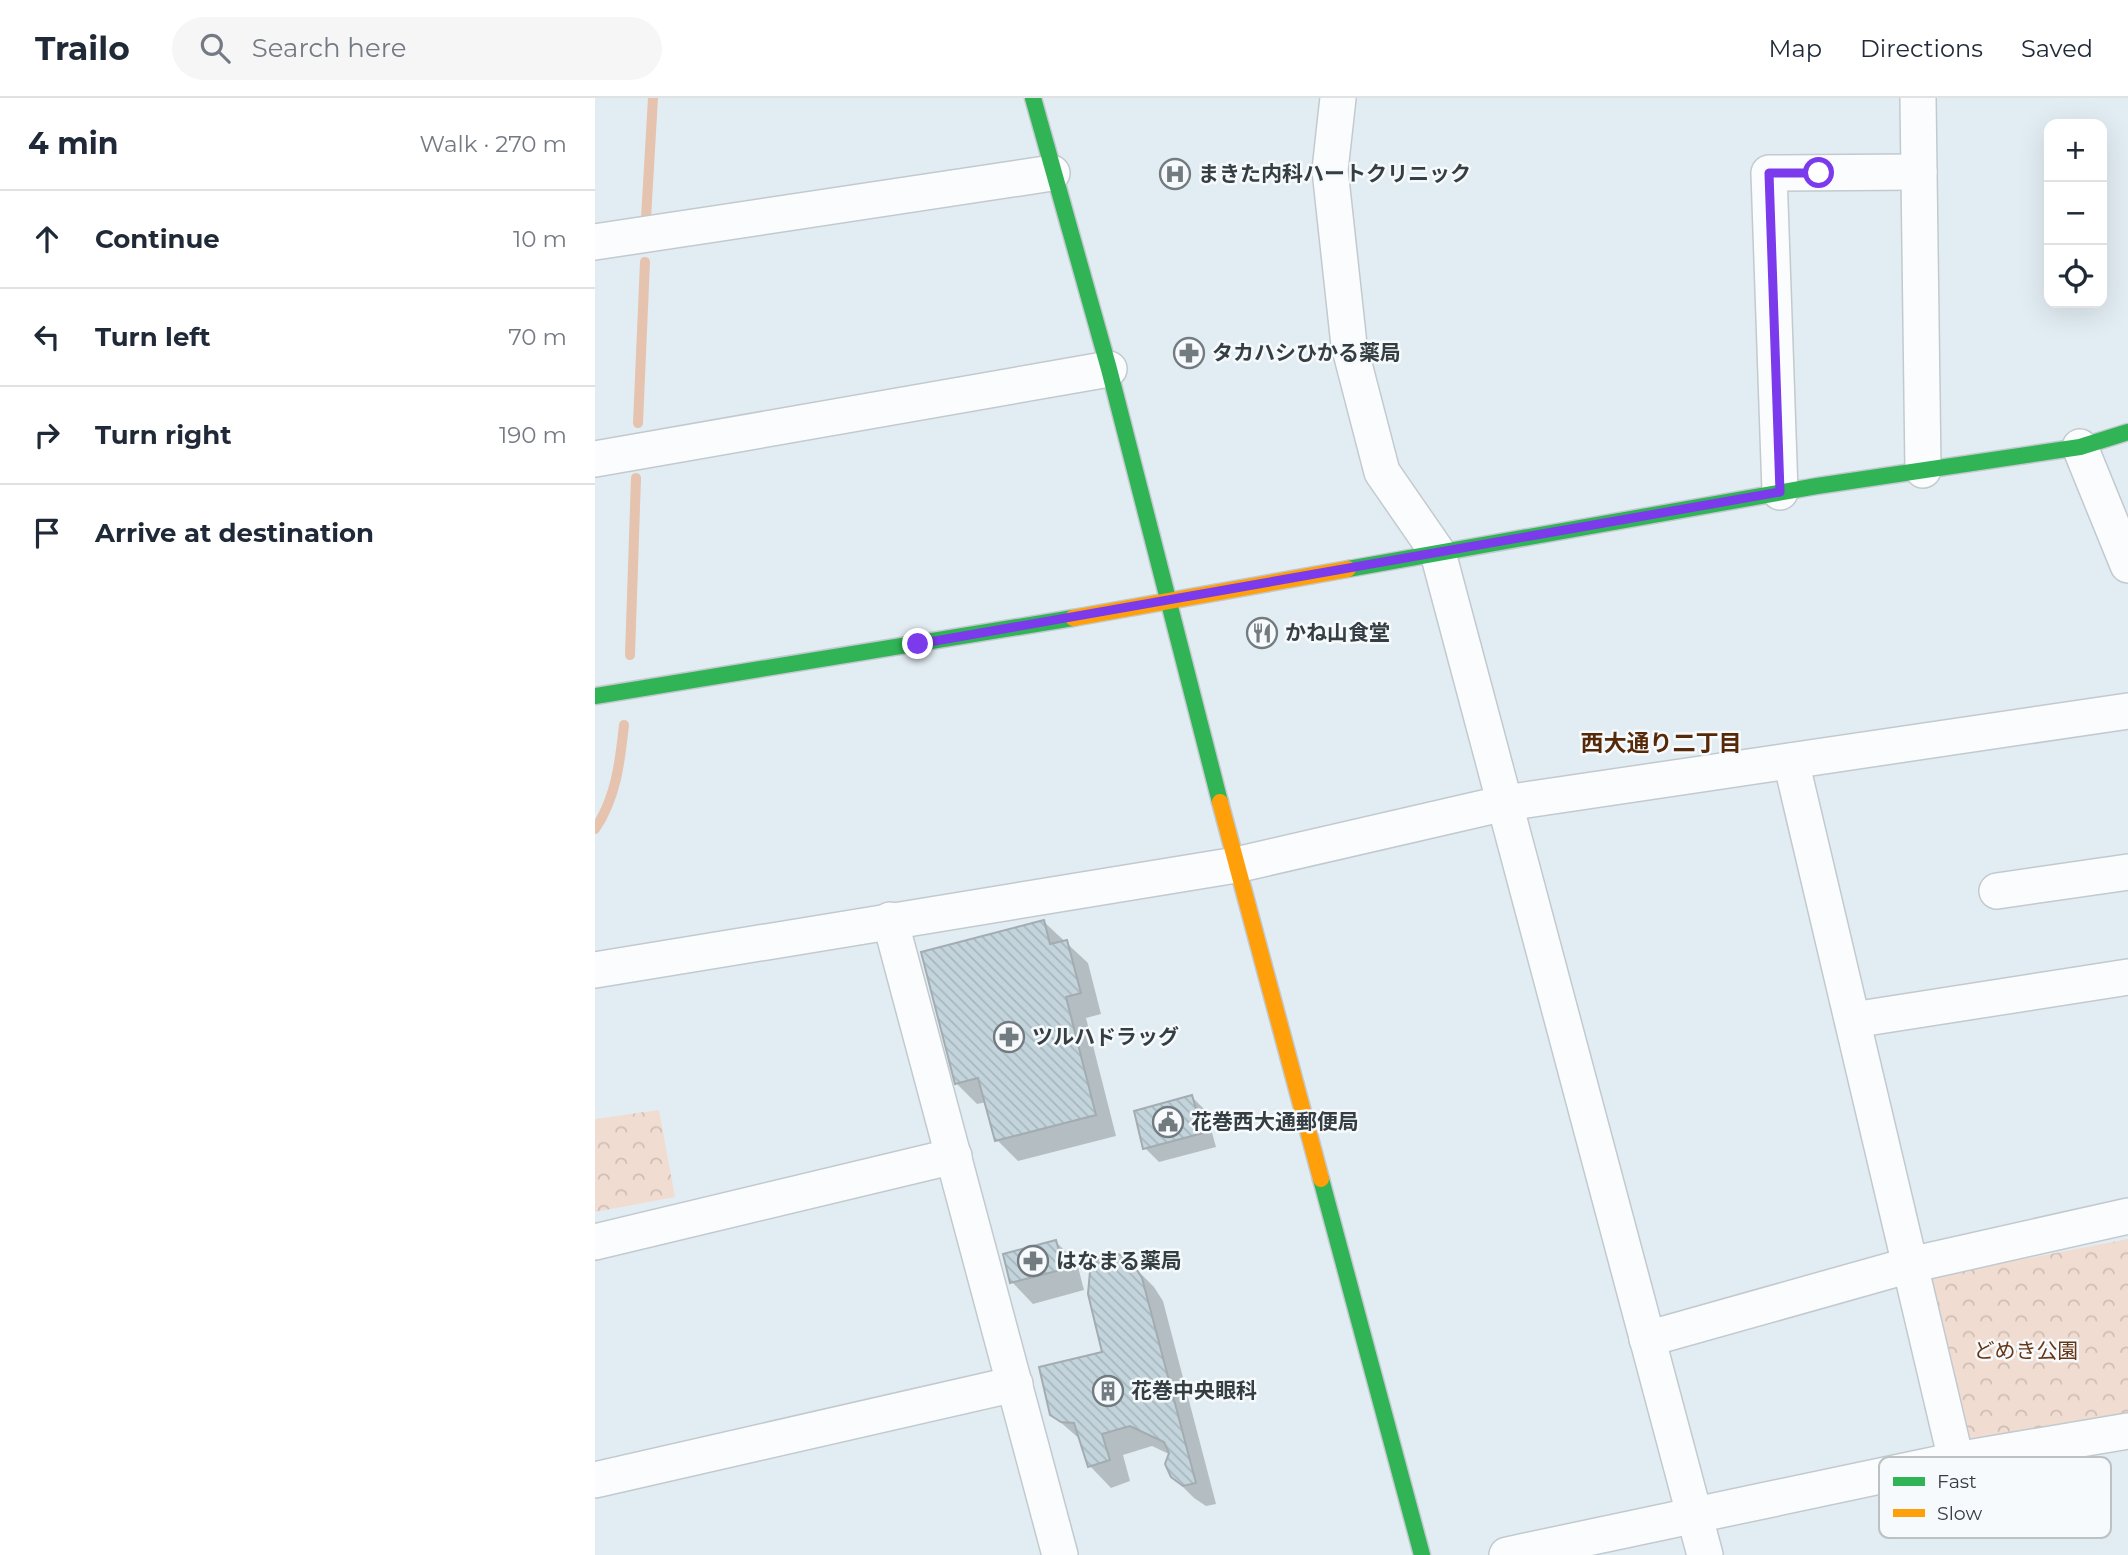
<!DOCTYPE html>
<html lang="en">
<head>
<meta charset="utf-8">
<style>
	:root { --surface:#fff; --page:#f6f6f7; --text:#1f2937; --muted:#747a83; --line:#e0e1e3 }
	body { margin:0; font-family:Montserrat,"Noto Sans JP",sans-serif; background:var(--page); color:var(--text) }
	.controls { position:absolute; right:21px; top:21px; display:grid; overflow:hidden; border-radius:14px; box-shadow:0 7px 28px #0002 }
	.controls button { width:63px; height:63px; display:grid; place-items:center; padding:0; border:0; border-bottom:2px solid var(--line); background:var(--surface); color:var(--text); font:35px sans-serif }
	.stop { position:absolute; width:21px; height:21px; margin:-16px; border:5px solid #7c3aed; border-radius:50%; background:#fff }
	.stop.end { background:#7c3aed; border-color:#fff; box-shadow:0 2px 7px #0008 }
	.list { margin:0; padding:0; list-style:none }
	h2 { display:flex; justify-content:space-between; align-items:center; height:91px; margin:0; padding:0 28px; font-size:30px }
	h2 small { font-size:23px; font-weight:400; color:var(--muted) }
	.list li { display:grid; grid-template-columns:46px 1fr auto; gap:21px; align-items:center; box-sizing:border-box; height:98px; padding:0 28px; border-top:2px solid var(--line) }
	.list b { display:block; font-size:26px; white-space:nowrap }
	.list em { font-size:23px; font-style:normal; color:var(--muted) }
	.icon { flex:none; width:38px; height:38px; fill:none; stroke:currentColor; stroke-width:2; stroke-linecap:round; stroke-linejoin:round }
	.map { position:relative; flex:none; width:1533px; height:1457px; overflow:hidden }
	header { display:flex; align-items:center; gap:42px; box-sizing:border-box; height:98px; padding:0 35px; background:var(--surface); border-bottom:2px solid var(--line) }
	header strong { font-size:33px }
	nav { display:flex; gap:38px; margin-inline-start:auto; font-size:24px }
	.search { width:490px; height:63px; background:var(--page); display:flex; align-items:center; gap:18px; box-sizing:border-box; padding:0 24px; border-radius:38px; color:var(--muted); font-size:26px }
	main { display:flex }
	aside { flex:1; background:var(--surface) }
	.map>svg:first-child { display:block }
	.park { fill:url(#park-crowns) }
	.shadow { fill:#0003 }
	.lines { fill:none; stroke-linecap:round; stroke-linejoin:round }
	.stream { stroke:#e5c3af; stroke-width:10 }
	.building { fill:url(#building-back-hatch); stroke:#a3acb0; stroke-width:2 }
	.street-casing { stroke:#c2cacf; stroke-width:38 }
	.fast-casing { stroke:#c2cacf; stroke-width:19 }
	.slow-casing { stroke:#c2cacf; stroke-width:19 }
	.street { stroke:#fbfcfd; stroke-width:35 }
	.fast { stroke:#30b455; stroke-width:16 }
	.slow { stroke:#ff9f0a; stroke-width:16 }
	.route { stroke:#7c3aed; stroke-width:9 }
	.labels { text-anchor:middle; stroke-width:5; stroke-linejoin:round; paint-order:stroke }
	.poi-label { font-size:21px; font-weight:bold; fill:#353e42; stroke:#f6fafc; text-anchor:start }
	.park-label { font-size:21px; fill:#673615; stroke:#f6fafc }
	.neighbourhood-label { font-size:23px; font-weight:bold; fill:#562908; stroke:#f6fafc }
	.key { fill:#f6fafc; stroke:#bcc2c4; stroke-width:2 }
	.key-label { font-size:19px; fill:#353e42 }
</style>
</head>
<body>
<header>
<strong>Trailo</strong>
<div class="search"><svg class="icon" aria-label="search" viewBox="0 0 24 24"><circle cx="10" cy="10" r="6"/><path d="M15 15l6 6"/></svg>Search here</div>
<nav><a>Map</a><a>Directions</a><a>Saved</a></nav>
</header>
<main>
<aside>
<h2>4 min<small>Walk · 270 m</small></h2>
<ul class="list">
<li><svg class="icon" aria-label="ahead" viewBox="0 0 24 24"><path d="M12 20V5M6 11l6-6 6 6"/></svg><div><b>Continue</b></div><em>10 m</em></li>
<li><svg class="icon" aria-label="left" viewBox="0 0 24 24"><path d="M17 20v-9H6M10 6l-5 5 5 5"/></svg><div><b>Turn left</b></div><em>70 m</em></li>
<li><svg class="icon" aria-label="right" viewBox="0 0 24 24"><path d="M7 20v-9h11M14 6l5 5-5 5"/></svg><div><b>Turn right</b></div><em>190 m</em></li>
<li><svg class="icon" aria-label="arrive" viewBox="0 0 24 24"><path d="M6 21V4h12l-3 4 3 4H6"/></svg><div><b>Arrive at destination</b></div></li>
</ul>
</aside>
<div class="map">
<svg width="1533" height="1457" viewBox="0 0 1533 1457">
	<defs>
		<pattern id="park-crowns" width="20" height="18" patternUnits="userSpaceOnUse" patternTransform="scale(1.75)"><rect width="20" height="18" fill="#f1dcd1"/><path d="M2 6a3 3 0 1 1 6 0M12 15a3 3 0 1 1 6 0" fill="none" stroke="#cfbeb5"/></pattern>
		<pattern id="building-back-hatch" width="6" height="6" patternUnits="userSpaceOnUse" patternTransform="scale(1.75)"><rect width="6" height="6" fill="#c3d4dc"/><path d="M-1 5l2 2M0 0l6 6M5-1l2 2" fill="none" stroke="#a8b7be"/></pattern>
	</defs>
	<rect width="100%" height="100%" fill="#e2edf3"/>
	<g class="park">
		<path d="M64 1012 80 1099 0 1114V1021Z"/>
		<path d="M1533 1141V1323L1361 1362 1319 1182Z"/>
	</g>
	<g class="shadow">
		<path d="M448 823 493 865 506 916 491 920 521 1038 423 1063 402 1042 392 1004 382 1006 361 985Z"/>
		<path d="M597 999 611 1013 621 1049 564 1064 550 1050Z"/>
		<path d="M461 1144 482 1165 489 1192 438 1206 417 1184Z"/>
		<path d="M537 1167 559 1189 568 1203 621 1406 611 1408 599 1400 577 1378 576 1357 557 1348 528 1357 535 1383 516 1390 495 1368 487 1343 456 1316 509 1255Z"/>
	</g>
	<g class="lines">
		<g class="stream">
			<path d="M51 120 58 0"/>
			<path d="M43 325 50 164"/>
			<path d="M35 557 41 380"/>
			<path d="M0 731C21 700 25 664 29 627"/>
		</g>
	</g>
	<g class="building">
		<path d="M449 822 455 846 472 842 486 895 471 899 501 1017 400 1043 383 980 360 986 326 854Z"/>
		<path d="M597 997 608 1035 548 1051 539 1013Z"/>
		<path d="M461 1142 469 1171 415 1185 408 1156Z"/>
		<path d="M522 1155 538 1166 547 1180 601 1385 588 1388 576 1379 570 1366 574 1355 569 1344 535 1328 507 1336 515 1362 493 1369 479 1325 466 1324 455 1317 444 1269 507 1254 493 1196 495 1173 506 1157Z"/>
	</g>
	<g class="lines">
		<g class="street-casing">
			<g id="street">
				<path d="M743 0 735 72 754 247 787 374 843 455 1110 1457"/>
				<path d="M1323 0 1328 372"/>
				<path d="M0 144 457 75"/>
				<path d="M1485 349 1533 467"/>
				<path d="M0 361 514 271"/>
				<path d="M1185 394 1174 75 1324 74"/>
				<path d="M1196 663 1361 1362"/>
				<path d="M1402 793 1533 774"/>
				<path d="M295 822 465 1457"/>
				<path d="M0 872 641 767 910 705 1533 613"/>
				<path d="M1258 922 1533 879"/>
				<path d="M0 1144 359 1058"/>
				<path d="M1052 1241 1315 1167 1533 1118"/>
				<path d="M0 1382 420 1286"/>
				<path d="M912 1457 1361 1362 1533 1333"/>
			</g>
		</g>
		<g class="fast-casing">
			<g id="fast">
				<path d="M438 0 514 271 625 704"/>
				<path d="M753 471 1222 388 1485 349 1533 334"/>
				<path d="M0 598 478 520"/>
				<path d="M726 1081 827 1457"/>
			</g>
		</g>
		<g class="slow-casing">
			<g id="slow">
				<path d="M478 520 753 471"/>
				<path d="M625 704 726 1081"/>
			</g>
		</g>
		<use href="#street" class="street"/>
		<use href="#fast" class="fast"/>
		<use href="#slow" class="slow"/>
	</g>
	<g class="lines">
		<path class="route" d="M323 546 1185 394 1174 75H1224"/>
	</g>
	<defs>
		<g id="hospital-ring" transform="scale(1.575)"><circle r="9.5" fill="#f6fafc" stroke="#727b80" stroke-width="1.5"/><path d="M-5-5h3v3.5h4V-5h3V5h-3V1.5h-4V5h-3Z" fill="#727b80"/></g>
		<g id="pharmacy-ring" transform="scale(1.575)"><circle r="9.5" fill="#f6fafc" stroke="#727b80" stroke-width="1.5"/><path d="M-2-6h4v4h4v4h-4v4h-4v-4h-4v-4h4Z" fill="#727b80"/></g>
		<g id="restaurant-ring" transform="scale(1.575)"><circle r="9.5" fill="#f6fafc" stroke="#727b80" stroke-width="1.5"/><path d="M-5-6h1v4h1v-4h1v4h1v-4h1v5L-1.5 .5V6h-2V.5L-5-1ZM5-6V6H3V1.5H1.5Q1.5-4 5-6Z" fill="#727b80"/></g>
		<g id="civic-ring" transform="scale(1.575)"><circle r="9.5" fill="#f6fafc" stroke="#727b80" stroke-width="1.5"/><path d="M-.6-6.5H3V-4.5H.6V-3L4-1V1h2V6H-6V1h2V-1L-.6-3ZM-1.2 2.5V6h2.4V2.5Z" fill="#727b80"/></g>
		<g id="building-ring" transform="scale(1.575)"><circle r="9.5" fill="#f6fafc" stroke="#727b80" stroke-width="1.5"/><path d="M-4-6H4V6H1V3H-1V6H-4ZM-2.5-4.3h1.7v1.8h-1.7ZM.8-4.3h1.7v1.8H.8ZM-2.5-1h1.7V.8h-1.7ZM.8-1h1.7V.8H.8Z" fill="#727b80"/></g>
	</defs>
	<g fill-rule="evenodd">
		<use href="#hospital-ring" x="580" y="76"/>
		<use href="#pharmacy-ring" x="594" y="255"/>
		<use href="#restaurant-ring" x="667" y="535"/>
		<use href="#pharmacy-ring" x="414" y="939"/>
		<use href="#civic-ring" x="573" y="1024"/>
		<use href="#pharmacy-ring" x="438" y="1163"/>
		<use href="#building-ring" x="513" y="1293"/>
	</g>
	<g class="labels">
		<g class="poi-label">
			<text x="603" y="83">まきた内科ハートクリニック</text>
			<text x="617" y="262">タカハシひかる薬局</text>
			<text x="690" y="542">かね山食堂</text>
			<text x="437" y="946">ツルハドラッグ</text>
			<text x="596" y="1031">花巻西大通郵便局</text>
			<text x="461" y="1170">はなまる薬局</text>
			<text x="536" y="1300">花巻中央眼科</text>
		</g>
		<g class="park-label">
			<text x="1431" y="1260">どめき公園</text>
		</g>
		<g class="neighbourhood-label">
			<text x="1066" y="653">西大通り二丁目</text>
		</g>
	</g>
	<rect x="1284" y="1359" width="232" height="81" rx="10" class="key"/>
	<rect x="1298" y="1379" width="32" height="9" fill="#30b455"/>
	<rect x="1298" y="1411" width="32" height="8" fill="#ff9f0a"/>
	<g class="key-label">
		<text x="1342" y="1390">Fast</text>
		<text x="1342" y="1422">Slow</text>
	</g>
</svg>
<div class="controls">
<button>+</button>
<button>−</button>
<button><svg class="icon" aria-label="locate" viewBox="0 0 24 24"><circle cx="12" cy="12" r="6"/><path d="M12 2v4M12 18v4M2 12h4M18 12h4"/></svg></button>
</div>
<div class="stop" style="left:1224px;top:75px"></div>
<div class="stop end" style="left:323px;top:546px"></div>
</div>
</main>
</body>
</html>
